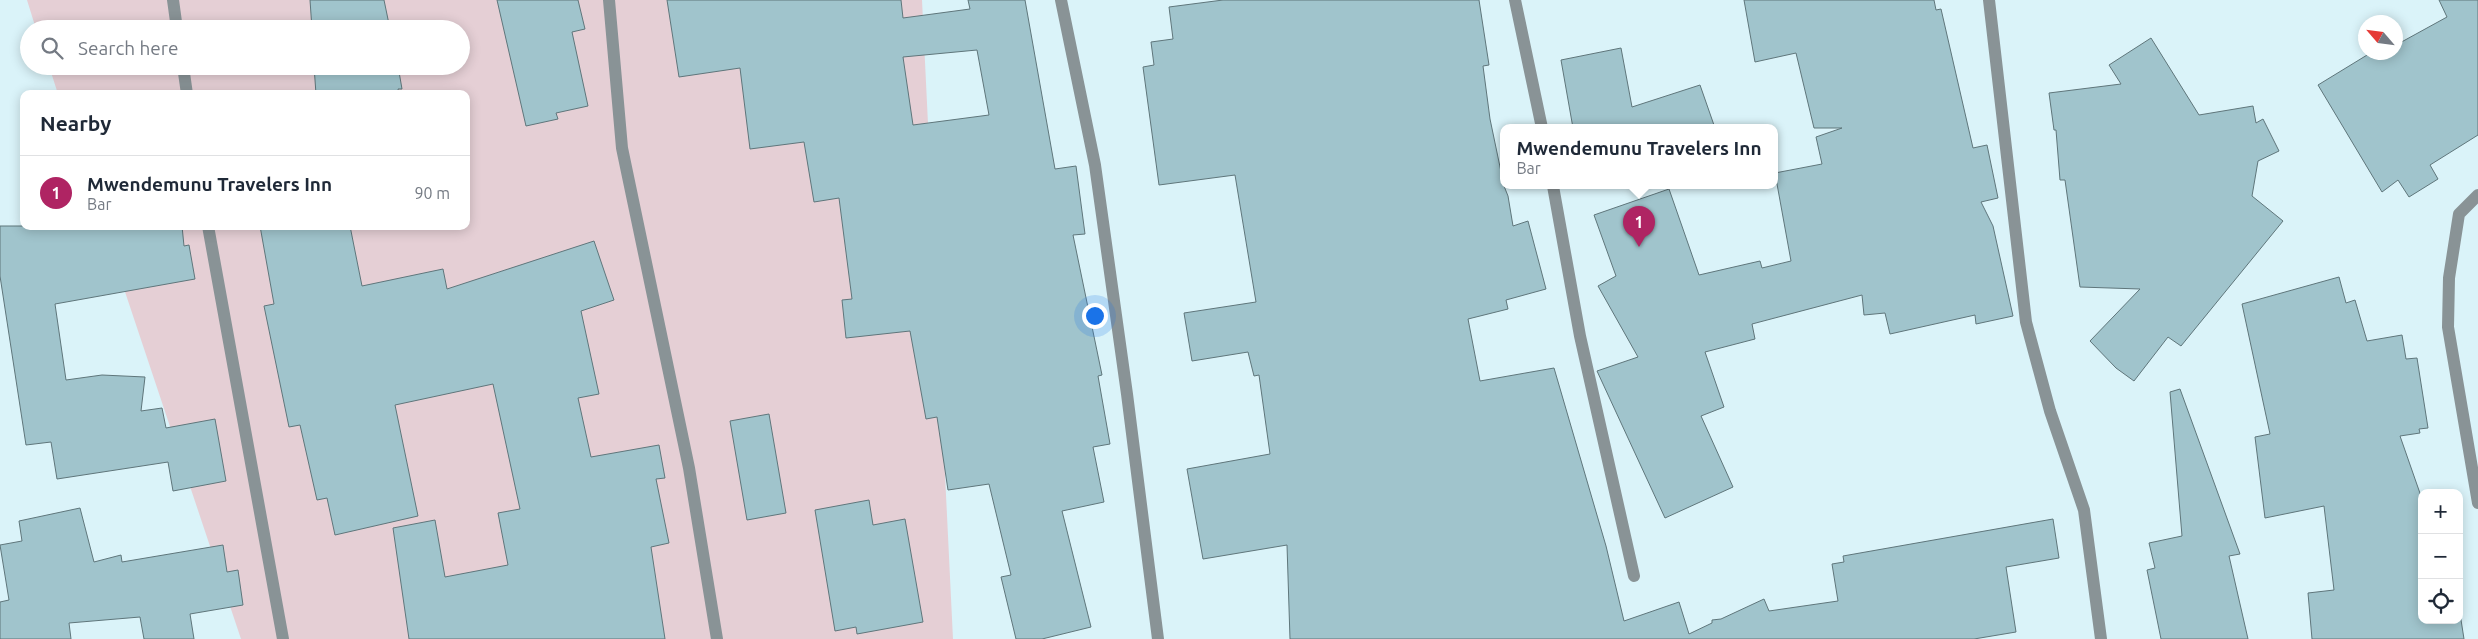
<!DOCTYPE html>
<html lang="en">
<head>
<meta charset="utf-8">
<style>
	:root { --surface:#fff; --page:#f6f6f7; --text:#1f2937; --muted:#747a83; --line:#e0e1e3; --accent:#af2463 }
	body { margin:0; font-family:Ubuntu,sans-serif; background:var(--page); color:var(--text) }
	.controls { position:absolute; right:15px; bottom:15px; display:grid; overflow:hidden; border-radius:10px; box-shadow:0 2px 12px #0003 }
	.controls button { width:45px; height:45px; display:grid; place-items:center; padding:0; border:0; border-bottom:1px solid var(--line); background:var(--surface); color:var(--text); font:25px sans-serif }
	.compass { position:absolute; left:2358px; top:15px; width:45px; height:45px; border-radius:50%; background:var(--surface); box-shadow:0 2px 12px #0003; rotate:298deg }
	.you { position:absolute; left:1094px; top:315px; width:18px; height:18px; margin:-12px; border:4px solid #fff; border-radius:50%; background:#1a73e8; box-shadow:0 0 0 8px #1a73e833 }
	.badge { display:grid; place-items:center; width:32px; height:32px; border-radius:50%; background:var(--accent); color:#fff; font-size:16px; font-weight:700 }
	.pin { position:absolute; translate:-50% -41px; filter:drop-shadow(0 1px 2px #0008) }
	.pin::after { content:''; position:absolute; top:26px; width:18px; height:15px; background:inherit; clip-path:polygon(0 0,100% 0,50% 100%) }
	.popup { position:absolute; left:1500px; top:124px; width:278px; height:65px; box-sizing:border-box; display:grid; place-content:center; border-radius:10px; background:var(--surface); filter:drop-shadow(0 1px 4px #0005); font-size:16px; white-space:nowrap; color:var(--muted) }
	.popup b { font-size:19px; color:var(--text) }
	.popup::after { content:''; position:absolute; left:50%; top:100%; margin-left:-10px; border:10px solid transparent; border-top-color:var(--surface) }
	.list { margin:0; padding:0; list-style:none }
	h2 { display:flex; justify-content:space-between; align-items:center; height:65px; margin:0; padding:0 20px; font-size:21px }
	h2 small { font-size:16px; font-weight:400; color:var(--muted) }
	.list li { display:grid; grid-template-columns:32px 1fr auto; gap:15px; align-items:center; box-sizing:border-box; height:75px; padding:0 20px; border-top:1px solid var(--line) }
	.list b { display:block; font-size:19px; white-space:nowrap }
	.list p { margin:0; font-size:16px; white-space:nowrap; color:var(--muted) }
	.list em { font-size:16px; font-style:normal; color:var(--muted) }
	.icon { flex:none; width:28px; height:28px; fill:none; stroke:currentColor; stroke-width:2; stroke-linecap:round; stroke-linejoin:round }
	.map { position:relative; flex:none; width:2478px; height:639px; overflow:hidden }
	.search { position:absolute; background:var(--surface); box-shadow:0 2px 12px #0003; left:20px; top:20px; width:450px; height:55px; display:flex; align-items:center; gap:12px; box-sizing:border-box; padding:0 18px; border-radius:28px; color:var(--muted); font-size:19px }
	.panel { position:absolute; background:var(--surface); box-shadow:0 2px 12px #0003; left:20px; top:90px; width:450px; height:140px; border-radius:10px }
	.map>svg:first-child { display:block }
	.green { fill:#e5cfd5 }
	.building { fill:#a0c4cc; stroke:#5f767b; fill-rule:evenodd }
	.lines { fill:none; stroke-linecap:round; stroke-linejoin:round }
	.street { stroke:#899396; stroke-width:12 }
</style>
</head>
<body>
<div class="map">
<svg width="2478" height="639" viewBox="0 0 2478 639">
	<rect width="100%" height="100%" fill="#daf3f9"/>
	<path class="green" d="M27 0H922L953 639H241L103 226H466V94H58L49 66H461V29H36Z"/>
	<g class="building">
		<path d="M310 0H384L390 29H312Z"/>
		<path d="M497 0H578L585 29 572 32 588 106 556 113 558 119 526 126Z"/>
		<path d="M667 0H901L903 18 970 9 968 0H1025L1055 169 1076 166 1085 234 1073 235 1102 375 1098 376 1110 444 1093 447 1104 502 1062 511 1091 627 1042 639H1016L1001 577 1011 575 989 484 948 490 937 417 926 419 910 331 846 338 842 300 852 299 839 198 814 202 804 142 750 149 740 68 679 77ZM977 50 989 115 913 125 903 57Z"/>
		<path d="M1223 0H1479L1489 65 1483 66 1490 119 1504 186 1508 196 1513 226 1528 221 1546 289 1506 300 1508 309 1468 319 1480 381 1554 368 1606 546 1624 621 1679 602 1689 634 1712 623V620L1721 619 1764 599 1769 611 1838 601 1832 564 1844 562 1843 556 2053 519 2059 558 2006 567 2016 632 1974 639H1290L1287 545 1203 559 1187 469 1270 454 1259 375 1254 376 1248 352 1192 361 1184 313 1256 302 1235 175 1159 185 1143 67 1154 65 1151 42 1173 39 1169 7Z"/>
		<path d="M1744 0H1934L1936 10 1941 9 1973 148 1987 145 1998 198 1981 202 1993 226 2013 316 1976 324 1975 315 1890 334 1885 313 1864 315 1862 295 1752 324 1755 339 1705 352 1724 407 1701 416 1733 487 1665 518 1597 371 1638 357 1598 286 1616 276 1594 215 1669 189 1699 275 1760 261 1762 268 1791 261 1775 173 1822 164 1816 137 1842 128H1814L1796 53 1755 62Z"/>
		<path d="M2439 0H2478V135L2430 165 2438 179 2409 197 2398 180 2382 192 2318 85 2372 52H2396V45L2447 17Z"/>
		<path d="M2151 38 2199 115 2253 106 2256 123 2263 119 2279 151 2258 161 2252 196 2283 221 2181 346 2168 337 2134 381 2116 368 2090 341 2140 289 2080 287 2065 180H2060L2056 130H2054L2049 93 2121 84 2109 65Z"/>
		<path d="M1621 48 1632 107 1700 85 1715 128H1573L1561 60Z"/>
		<path d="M314 66H398L402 89H398L399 94H316Z"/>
		<path d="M0 226H182L184 246 189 245 195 279 55 304 66 380 102 375 145 377 141 411 162 408 166 428 215 419 226 481 173 491 168 462 57 479 51 442 26 445 0 276Z"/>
		<path d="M260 226H350L362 286 443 269 447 289 594 241 614 300 581 311 599 394 578 398 591 457 659 445 665 478 656 479 669 543 651 547 665 639H409L393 528 435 520 445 577 508 565 498 513 520 509 493 384 395 405 418 516 335 535 327 498 317 500 300 425 289 427 264 306 274 304Z"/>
		<path d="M2339 277 2346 303 2355 300 2367 341 2402 335 2406 359 2417 358 2428 428 2419 429 2420 433 2400 436 2422 499V620H2459V607L2464 639H2312L2308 593 2334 590 2324 506 2265 518 2255 437 2270 434 2242 304Z"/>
		<path d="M2180 389 2240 554 2229 556 2248 639H2161L2147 570 2155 568 2149 543 2182 536 2170 392Z"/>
		<path d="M769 414 786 513 747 520 730 421Z"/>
		<path d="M869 500 873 525 905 519 923 622 857 634 856 627 835 631 815 510Z"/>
		<path d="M80 508 94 562 121 555 122 562 223 545 227 572 238 570 243 605 190 614 194 639H144L140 617 69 623 71 639H0V602L9 600 0 545 22 541 19 521Z"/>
	</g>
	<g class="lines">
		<g class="street">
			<path d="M173 0 177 29"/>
			<path d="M609 0 622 148 689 468 717 639"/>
			<path d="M1061 0 1095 165 1127 394 1158 639"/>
			<path d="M1515 0 1542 128"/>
			<path d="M1989 0 2026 322 2050 411 2084 510 2101 639"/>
			<path d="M183 66 187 94"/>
			<path d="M1553 186 1580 336 1634 576"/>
			<path d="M2478 195 2459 214 2449 278 2448 327 2478 503"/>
			<path d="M208 226 283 639"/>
		</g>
	</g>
</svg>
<div class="controls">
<button>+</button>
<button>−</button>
<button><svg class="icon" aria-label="locate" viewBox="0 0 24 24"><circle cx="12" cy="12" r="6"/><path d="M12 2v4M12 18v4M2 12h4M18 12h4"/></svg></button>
</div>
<svg class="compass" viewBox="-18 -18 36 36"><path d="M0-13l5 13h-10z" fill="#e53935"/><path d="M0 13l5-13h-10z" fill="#747a83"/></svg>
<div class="you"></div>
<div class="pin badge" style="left:1639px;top:247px">1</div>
<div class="popup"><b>Mwendemunu Travelers Inn</b>Bar</div>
<div class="search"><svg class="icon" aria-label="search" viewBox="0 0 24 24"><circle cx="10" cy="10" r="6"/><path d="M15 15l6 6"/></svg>Search here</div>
<section class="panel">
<h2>Nearby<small></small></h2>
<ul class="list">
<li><span class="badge">1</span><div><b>Mwendemunu Travelers Inn</b><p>Bar</p></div><em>90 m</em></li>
</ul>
</section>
</div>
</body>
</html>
